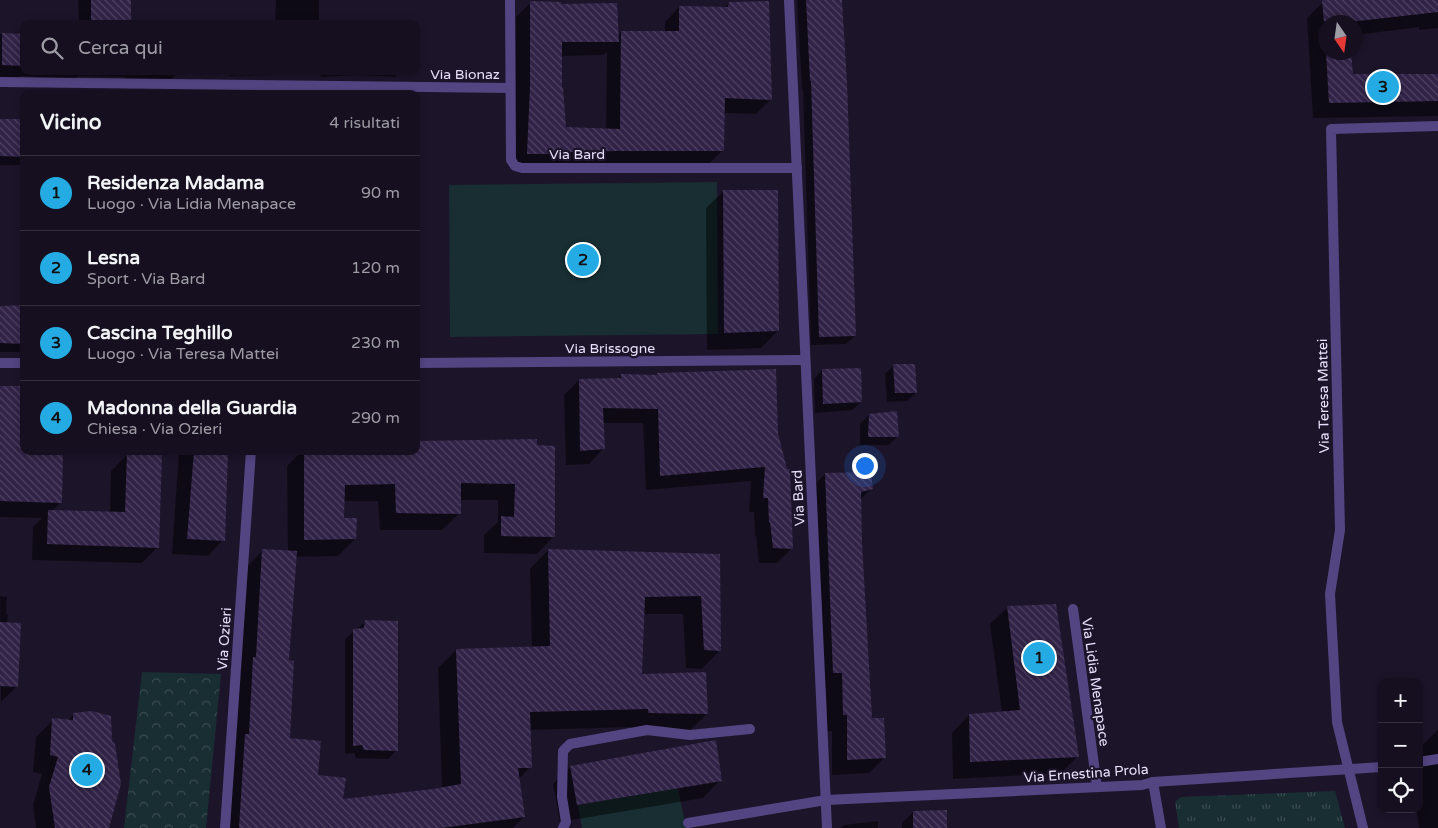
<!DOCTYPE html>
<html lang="it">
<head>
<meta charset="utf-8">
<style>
	:root { --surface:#150f1f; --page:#221d2c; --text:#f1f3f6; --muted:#9d9ca4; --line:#342f3d; --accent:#24abe3 }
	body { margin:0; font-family:"Varela Round",sans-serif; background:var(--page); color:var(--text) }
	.controls { position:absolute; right:15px; bottom:15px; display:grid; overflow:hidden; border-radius:10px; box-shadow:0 2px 8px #0003 }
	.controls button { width:45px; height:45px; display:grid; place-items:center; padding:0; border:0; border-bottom:1px solid var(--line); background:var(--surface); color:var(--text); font:25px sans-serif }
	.compass { position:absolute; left:1318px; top:15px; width:45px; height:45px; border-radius:50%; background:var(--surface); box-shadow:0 2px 8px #0003; rotate:167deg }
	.you { position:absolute; left:864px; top:465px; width:18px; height:18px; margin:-12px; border:4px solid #fff; border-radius:50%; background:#1a73e8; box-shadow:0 0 0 8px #1a73e833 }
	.badge { display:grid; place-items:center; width:32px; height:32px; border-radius:50%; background:var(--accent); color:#111; font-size:16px; font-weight:700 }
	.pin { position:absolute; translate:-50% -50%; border:2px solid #fff; box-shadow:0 1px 5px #0006 }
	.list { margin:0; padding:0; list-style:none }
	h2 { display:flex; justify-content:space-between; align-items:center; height:65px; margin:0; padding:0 20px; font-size:21px }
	h2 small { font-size:16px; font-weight:400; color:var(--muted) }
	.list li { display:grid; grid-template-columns:32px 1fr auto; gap:15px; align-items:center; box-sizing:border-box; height:75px; padding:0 20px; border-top:1px solid var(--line) }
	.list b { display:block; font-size:19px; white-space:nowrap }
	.list p { margin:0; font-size:16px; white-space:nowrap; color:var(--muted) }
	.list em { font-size:16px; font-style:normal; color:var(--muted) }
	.icon { flex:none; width:28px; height:28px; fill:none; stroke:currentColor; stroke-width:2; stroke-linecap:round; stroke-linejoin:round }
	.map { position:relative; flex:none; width:1438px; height:828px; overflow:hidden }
	.search { position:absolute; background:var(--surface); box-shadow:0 2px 8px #0003; left:20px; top:20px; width:400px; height:55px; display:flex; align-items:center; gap:12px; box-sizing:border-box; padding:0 18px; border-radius:10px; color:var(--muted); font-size:19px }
	.panel { position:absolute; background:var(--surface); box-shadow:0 2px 8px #0003; left:20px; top:90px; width:400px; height:365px; border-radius:10px }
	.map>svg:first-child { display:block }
	.grass { fill:url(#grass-tufts) }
	.park { fill:url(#park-crowns) }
	.garden { fill:#182e32 }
	.shadow { fill:#0007; fill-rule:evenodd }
	.building { fill:url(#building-back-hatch) }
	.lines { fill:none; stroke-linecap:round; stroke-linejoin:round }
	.minor { stroke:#534582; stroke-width:10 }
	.labels { text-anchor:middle; stroke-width:4.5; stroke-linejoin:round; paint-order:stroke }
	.street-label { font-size:14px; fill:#e8e0fb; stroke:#1c1429 }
</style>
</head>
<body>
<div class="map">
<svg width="1438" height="828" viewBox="0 0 1438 828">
	<defs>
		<pattern id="grass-tufts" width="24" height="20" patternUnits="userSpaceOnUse" patternTransform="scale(1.25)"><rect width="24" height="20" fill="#182e32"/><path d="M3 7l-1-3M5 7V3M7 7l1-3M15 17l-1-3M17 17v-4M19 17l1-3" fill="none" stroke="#3a4c51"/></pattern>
		<pattern id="park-crowns" width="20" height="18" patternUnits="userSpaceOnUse" patternTransform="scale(1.25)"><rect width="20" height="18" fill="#182e32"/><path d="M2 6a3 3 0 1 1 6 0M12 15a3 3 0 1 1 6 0" fill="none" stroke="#3a4c51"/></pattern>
		<pattern id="building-back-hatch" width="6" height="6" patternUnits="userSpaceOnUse" patternTransform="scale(1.25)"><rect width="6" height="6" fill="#312347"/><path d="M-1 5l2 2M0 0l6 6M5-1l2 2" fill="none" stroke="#4f4362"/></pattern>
	</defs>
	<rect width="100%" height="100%" fill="#1c1429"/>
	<path class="grass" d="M1335 791 1345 828H1179L1175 802 1181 797Z"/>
	<path class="park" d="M142 672 221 674 206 828H124Z"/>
	<g class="garden">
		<path d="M717 182 718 334 450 337 449 185Z"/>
		<path d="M678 788 686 828H582L578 805Z"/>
	</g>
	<g class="shadow">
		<path d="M78 0H130V24H79Z"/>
		<path d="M276 0H319V24H275Z"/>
		<path d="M797 0H840L855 336 846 344 811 345 803 89H802Z"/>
		<path d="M1341 0H1438V28L1419 30V27L1356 35V22H1326V52H1350L1351 75H1438V116L1313 118 1307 18 1323 2Z"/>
		<path d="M530 3 617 37 621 32 665 33V22L679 7 724 8 729 3 770 100 756 114 723 113V150L708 165 513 167 516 101V17ZM607 52 606 130 565 129 561 89V56L603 55Z"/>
		<path d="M0 34 24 35V71H179L169 82 125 81V77L78 76 75 79 21 76 18 78H0Z"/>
		<path d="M229 71H400L395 77 359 75 321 77 320 74 229 76Z"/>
		<rect x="0" y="120" width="24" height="45"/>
		<path d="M724 191 778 331 761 348 707 350 706 208Z"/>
		<path d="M24 306V357H22V352H0V307Z"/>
		<path d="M894 365 916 393 907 401 887 402 885 374Z"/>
		<path d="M822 370 861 402 852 410 815 413 814 379Z"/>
		<path d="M657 374 777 434 792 548 777 563H759L756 536H755L754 512H749L751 481 646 490 643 423H603V449L589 464 566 465 564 395 579 380H617L621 375 655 376Z"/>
		<path d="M0 387 24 451 61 502 52 511 110 513 111 471 127 455 158 547 142 563 32 560 33 527 42 518 0 517Z"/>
		<path d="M869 415 897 437 889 445H860V424Z"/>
		<path d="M536 446 554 536 537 554 484 553V535L498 522V500H459L460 513 442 530H380L378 501H343V519L355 539 338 556 295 557 288 661 289 739 317 776 342 801 442 788 438 668 456 650 532 648 530 569 548 550 719 555 720 650 702 669 686 668 683 614H643L641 675 707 714 688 732 631 731 630 727 530 730V767L518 780 524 817 513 828H222L245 569 263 550 288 552 287 466 302 451H416Z"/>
		<path d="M179 451H227L223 540 208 556 172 554Z"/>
		<path d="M825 474 871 489 860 500 861 543 871 719 885 757 869 773 832 775V731H827L826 688H818L809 490Z"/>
		<path d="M0 596 7 597 6 614H8L7 624 17 686 1 702Z"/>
		<path d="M1008 607 1078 756 1061 773 953 779 952 733 969 715 1002 713 990 624Z"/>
		<path d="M366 621 397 750 388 759 356 758 354 753 345 754V639Z"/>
		<path d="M74 714 111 742 107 828H36L33 805 42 774 33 772 36 737 53 720 67 721Z"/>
		<path d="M1438 730V828H1419L1416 809H1419V748Z"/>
		<path d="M570 767 720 780 703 798 560 822 553 784Z"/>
		<path d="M913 812 945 828H902V823Z"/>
		<path d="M878 821V828H840L844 825Z"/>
	</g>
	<g class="building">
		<rect x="91" y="0" width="40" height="24"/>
		<path d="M806 0H842L847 83 856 336 819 337 811 81H810Z"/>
		<path d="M1322 0H1438V12L1349 22H1324Z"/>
		<path d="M530 1 561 2V4L617 3 619 42H562V87L563 88 566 127 620 129 621 31H679V6L728 7 729 2 769 1 772 100 725 98 724 151H617L567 152V154H527L530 86Z"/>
		<path d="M2 33 24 34V66L2 65Z"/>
		<path d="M1326 52H1351L1353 74H1438V101L1329 103Z"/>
		<path d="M0 119H24V157L0 156Z"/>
		<path d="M723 190H778L779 331 724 333Z"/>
		<path d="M24 305V344L0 343V306Z"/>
		<path d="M893 364H915L917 393H895Z"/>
		<path d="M861 368 862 402 823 404 822 369Z"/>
		<path d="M776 369 778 433 787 469H790L793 549 773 548 770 522H769L768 498H763L765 467 660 476 658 409 603 408 605 449 580 451 579 379 621 378V374L657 375V373Z"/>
		<path d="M0 386H24V451H63L62 503 0 501Z"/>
		<path d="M897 411 899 437H868L869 414Z"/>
		<path d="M537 439V445L555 446V537L501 536V516L514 517 515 484 461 483V514L396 513 395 484 345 485 344 518H357L356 539 304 540V451H416V441Z"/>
		<path d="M194 451H228L225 541 187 539Z"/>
		<path d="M127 453 162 455 159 548 47 544 48 510 125 512Z"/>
		<path d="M871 472 873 489 861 492 862 543 872 718H884L886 758 847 760V715H843L842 673H833L825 473Z"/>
		<path d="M262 549 297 551 289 660 294 661 290 738 321 741 318 775 346 778 343 799 433 789 461 784 456 649 550 646 548 549 720 554 721 651 704 650 701 596 645 597 642 674 706 672 708 714 648 713V709L530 712 532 768H518L525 817 441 828H239L245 734H249L253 657H256Z"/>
		<path d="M1056 604 1079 757 970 762 969 714 1020 710 1007 606Z"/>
		<path d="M365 620 398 621V751L364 750 362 745 353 746V629L364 628Z"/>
		<path d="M0 622 21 623 18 687 0 686Z"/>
		<path d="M92 711 111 716 112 741 115 744 121 784 109 828H55L49 787 58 757 50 755 52 718 73 720V713Z"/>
		<path d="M716 740 722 781 577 805 570 766Z"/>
		<path d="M947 810V828H913V811Z"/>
	</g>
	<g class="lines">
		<g class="minor">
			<path d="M510 0 511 160 515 166 522 168H797"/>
			<path d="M789 0 827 828"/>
			<path d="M0 82 510 88"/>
			<path d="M0 363H24"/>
			<path d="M416 363 805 360"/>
			<path d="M1073 609 1097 787"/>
			<path d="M1419 762 1438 759"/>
			<path d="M1153 782 1161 828"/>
			<path d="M688 823 826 800 1142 785 1153 782 1382 767"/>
			<path d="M225 828 251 451"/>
			<path d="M563 828 566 822 562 797 563 751 570 744 647 730 690 735 750 729"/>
			<path d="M1363 828 1337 722 1330 594 1340 530 1331 129 1438 126"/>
		</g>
	</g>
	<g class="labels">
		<g class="street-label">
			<text x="465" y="79">Via Bionaz</text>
			<text x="577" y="159">Via Bard</text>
			<text x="610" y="353">Via Brissogne</text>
			<text transform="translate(1323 396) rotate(-91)" y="5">Via Teresa Mattei</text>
			<text transform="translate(798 498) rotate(-93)" y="5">Via Bard</text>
			<text transform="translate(224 639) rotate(-86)" y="5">Via Ozieri</text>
			<text transform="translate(1096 682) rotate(82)" y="5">Via Lidia Menapace</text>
			<text transform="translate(1086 773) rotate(-4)" y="5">Via Ernestina Prola</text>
		</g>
	</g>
</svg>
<div class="controls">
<button>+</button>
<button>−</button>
<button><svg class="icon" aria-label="locate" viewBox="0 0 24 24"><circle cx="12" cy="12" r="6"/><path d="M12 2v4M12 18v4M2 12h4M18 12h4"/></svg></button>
</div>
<svg class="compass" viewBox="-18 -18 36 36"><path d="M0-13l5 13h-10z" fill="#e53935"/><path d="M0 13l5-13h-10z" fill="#9d9ca4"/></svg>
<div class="you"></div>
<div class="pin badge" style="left:1039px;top:658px">1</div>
<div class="pin badge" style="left:583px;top:260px">2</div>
<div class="pin badge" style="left:1383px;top:87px">3</div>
<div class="pin badge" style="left:87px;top:770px">4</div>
<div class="search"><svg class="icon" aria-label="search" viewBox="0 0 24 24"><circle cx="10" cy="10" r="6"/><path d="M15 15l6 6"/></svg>Cerca qui</div>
<section class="panel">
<h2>Vicino<small>4 risultati</small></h2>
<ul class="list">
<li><span class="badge">1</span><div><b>Residenza Madama</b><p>Luogo · Via Lidia Menapace</p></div><em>90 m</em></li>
<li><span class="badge">2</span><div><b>Lesna</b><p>Sport · Via Bard</p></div><em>120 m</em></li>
<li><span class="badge">3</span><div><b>Cascina Teghillo</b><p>Luogo · Via Teresa Mattei</p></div><em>230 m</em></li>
<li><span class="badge">4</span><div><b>Madonna della Guardia</b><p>Chiesa · Via Ozieri</p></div><em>290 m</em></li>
</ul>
</section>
</div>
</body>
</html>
